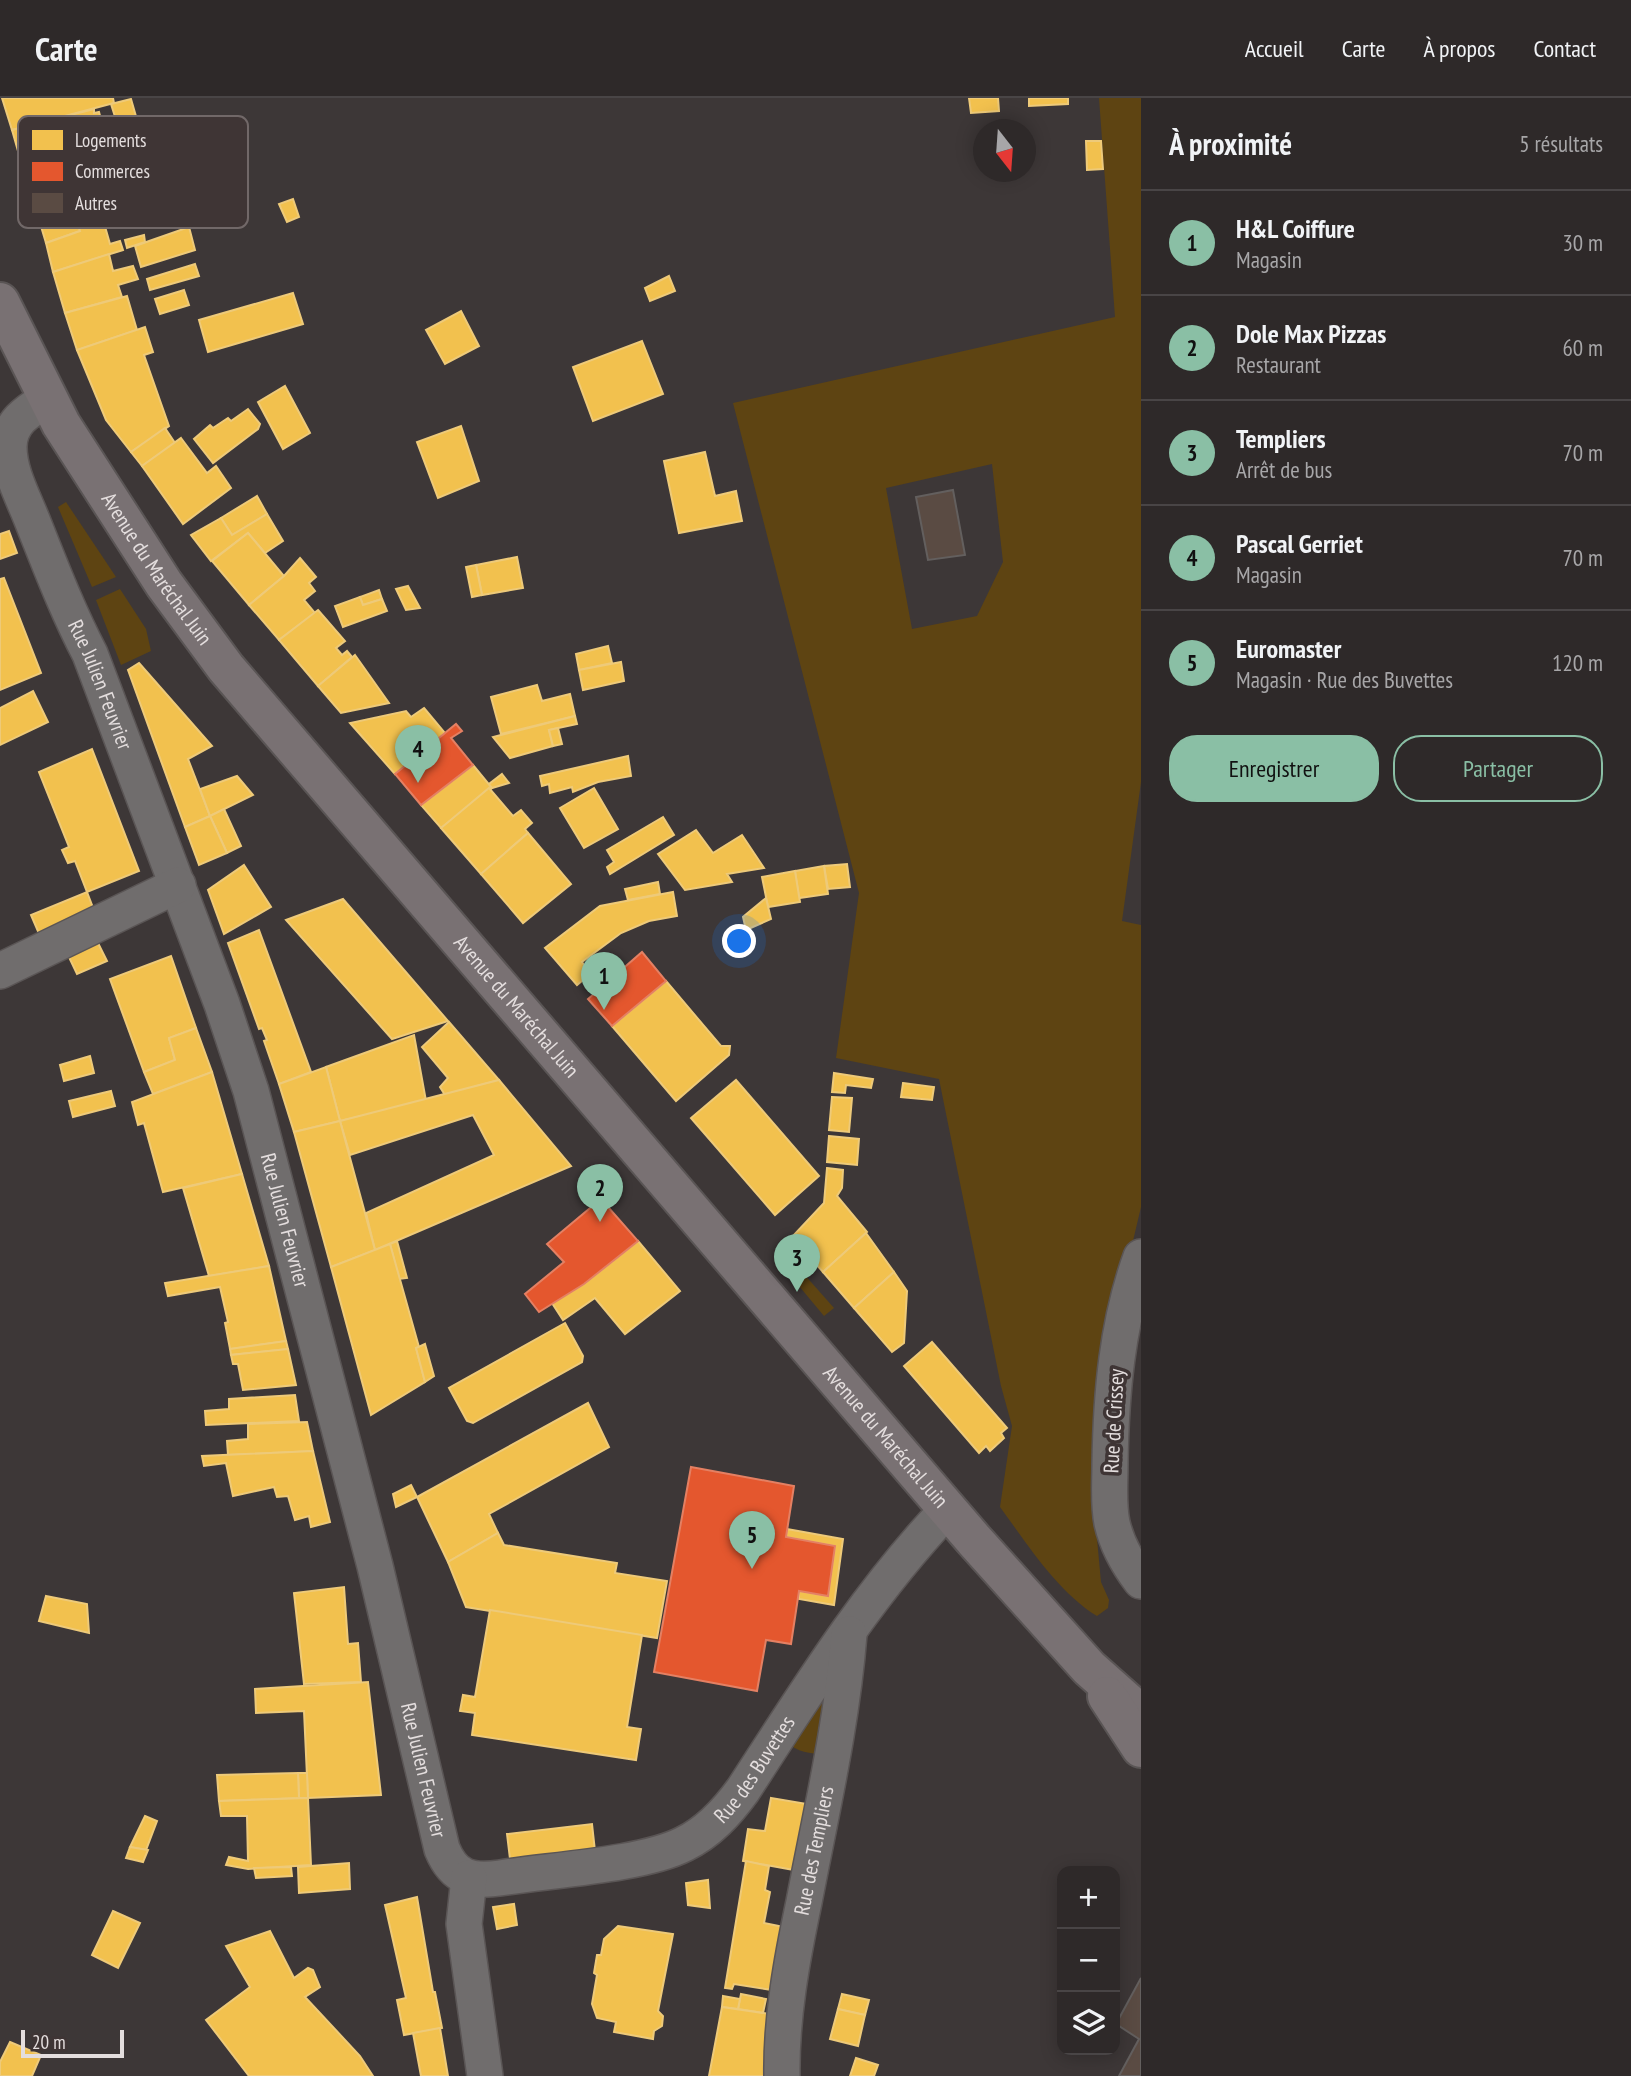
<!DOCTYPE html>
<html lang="fr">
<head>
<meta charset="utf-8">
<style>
	:root { --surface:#2e2929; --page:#3a3535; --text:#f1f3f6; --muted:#a7a6a8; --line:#494546; --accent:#8abfa5 }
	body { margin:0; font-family:"PT Sans Narrow",sans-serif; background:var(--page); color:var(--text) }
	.controls { position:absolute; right:21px; bottom:21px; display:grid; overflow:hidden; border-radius:14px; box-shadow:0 4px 18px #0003 }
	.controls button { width:63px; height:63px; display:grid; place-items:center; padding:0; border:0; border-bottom:2px solid var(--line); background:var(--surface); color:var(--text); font:35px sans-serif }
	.compass { position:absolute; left:973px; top:21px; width:63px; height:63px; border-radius:50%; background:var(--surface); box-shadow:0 4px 18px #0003; rotate:163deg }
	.scale { position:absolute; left:21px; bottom:18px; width:103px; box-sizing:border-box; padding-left:7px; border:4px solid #e4dede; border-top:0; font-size:19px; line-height:24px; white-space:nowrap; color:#e4dede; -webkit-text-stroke:5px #3f3535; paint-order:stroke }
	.you { position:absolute; left:740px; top:844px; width:24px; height:24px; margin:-18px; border:5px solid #fff; border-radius:50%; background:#1a73e8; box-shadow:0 0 0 10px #1a73e833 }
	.badge { display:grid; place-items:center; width:46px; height:46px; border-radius:50%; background:var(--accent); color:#111; font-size:23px; font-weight:700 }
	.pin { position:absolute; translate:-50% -58px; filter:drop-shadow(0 2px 4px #0008) }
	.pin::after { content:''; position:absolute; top:37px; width:24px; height:21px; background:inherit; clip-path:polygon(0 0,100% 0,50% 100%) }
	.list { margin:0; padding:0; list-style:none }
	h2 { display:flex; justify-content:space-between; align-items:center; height:91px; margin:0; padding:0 28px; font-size:30px }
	h2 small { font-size:23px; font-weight:400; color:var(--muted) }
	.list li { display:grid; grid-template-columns:46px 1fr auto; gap:21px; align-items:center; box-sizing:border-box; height:105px; padding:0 28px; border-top:2px solid var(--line) }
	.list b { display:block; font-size:26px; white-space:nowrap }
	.list p { margin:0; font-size:23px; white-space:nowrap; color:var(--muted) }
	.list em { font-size:23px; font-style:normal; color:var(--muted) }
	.actions { display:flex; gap:14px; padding:21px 28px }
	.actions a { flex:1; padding:16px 0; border:2px solid var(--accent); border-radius:28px; text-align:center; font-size:24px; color:var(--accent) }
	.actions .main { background:var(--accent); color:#111 }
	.icon { flex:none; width:38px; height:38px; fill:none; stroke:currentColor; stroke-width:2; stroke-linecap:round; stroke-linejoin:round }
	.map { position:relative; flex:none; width:1141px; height:1978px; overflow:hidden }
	header { display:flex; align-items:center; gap:42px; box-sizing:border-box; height:98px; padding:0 35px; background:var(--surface); border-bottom:2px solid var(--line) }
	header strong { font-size:33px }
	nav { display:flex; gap:38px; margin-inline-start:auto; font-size:24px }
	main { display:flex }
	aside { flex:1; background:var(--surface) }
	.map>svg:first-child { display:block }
	.green { fill:#5e4412; fill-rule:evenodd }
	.homes { fill:#f2c14e; stroke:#eeca79; stroke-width:2 }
	.shops { fill:#e4572e; stroke:#e48063; stroke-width:2 }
	.building { fill:#5a4b43; stroke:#635f5e; stroke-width:2 }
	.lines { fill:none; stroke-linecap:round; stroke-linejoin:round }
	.street-casing { stroke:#5a5555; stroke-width:38 }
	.secondary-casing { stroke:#5a5555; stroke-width:42 }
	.street { stroke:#706d6d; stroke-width:35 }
	.secondary { stroke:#797173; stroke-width:38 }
	.labels { text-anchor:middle; stroke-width:7; stroke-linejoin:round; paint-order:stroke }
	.street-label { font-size:21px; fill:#e4dede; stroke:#3f3535 }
	.key { fill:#3f3535; stroke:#716868; stroke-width:2 }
	.key-label { font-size:19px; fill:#e4dede }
</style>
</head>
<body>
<header>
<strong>Carte</strong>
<nav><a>Accueil</a><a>Carte</a><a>À propos</a><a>Contact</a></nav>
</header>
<main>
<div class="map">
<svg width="1141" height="1978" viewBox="0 0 1141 1978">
	<rect width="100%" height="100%" fill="#3d3737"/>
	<g class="green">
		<path d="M1099 0H1141V684L1122 823 1141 827V1109L1111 1236 1095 1419 1101 1484 1109 1502 1108 1510 1097 1518C1057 1493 1028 1447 1000 1409L1012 1328 1001 1288 939 981 836 960 859 795 733 305 1115 219ZM992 366 1003 464 977 518 912 531 886 390Z"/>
		<path d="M66 404 116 479 92 489 58 409Z"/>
		<path d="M120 491 146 531 151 553 121 567 96 502Z"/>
		<path d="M803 1175 834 1210 824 1218 794 1182Z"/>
		<path d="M838 1573 824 1656C811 1656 796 1654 787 1644Z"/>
	</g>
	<g class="homes">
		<path d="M2 0H113L114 5 12 32Z"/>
		<path d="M969 0H998L999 13 971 15Z"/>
		<path d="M1029 0H1068V6L1029 8Z"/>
		<path d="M131 1 146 53 103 66 93 32 117 25 111 6Z"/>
		<path d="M94 11V15L99 14 103 29 52 43 55 51 20 60 12 32Z"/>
		<path d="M1086 43H1101L1103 71 1087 72Z"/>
		<path d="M103 79 111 107 77 116 80 133 46 145 37 115 71 105 66 89Z"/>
		<path d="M293 101 299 119 287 124 279 106Z"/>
		<path d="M102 118 110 146 120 143 123 152 53 174 46 145 80 133 78 126Z"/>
		<path d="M189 129 195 152 141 169 135 148Z"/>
		<path d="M144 137 145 144 127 150 125 142Z"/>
		<path d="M109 156 113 173 133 168 138 181 118 187 122 199 65 215 53 174Z"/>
		<path d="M195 166 199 178 150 192 147 181Z"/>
		<path d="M669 178 675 193 650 203 645 190Z"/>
		<path d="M184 192 189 207 160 216 155 201Z"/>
		<path d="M293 195 303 226 208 254 199 222Z"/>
		<path d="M127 198 137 232 77 252 65 215Z"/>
		<path d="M461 213 479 248 445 266 426 232Z"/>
		<path d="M145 229 153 254 144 257 169 328 131 354 106 322 77 252Z"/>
		<path d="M642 243 663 296 593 323 573 269Z"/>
		<path d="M285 288 310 335 283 351 258 304Z"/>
		<path d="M248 311 260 326 258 331 213 365 194 341 210 327 213 330 228 320 231 323Z"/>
		<path d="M461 328 479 383 438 400 417 344Z"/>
		<path d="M165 330 175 345 142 368 131 354Z"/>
		<path d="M181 340 207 375 216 368 231 390 183 426 142 368Z"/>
		<path d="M705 354 715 398 736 393 742 423 679 435 664 363Z"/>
		<path d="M257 398 267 416 232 437 221 420Z"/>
		<path d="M267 416 283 443 265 455 248 435 211 463 191 437 221 420 232 437Z"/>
		<path d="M9 433 17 455 0 461V436Z"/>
		<path d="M248 435 284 478 249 507 212 463Z"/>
		<path d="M517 459 523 490 482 497 476 467Z"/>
		<path d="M300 460 316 479 309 485 315 493 304 502 315 515 279 542 249 507 284 478Z"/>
		<path d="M476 467 482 497 472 499 466 469Z"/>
		<path d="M4 480 41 575 0 592V481Z"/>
		<path d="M408 488 420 510 406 512 396 491Z"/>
		<path d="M379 492 382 501 363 507 360 499Z"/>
		<path d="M360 499 363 507 382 501 387 513 343 529 335 508Z"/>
		<path d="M318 512 345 543 336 550 342 557 347 553 352 559 318 588 279 542Z"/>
		<path d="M608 548 612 565 579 572 576 556Z"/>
		<path d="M355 557 389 605 341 615 318 588Z"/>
		<path d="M621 564 624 583 583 592 579 572Z"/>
		<path d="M139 565 212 648 188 661 210 718 185 729 128 572Z"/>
		<path d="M537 587 542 603 570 596 575 618 501 636 491 599Z"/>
		<path d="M33 593 48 624 0 647V610Z"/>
		<path d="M424 610 445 635 395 676 350 625 406 613 411 619Z"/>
		<path d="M575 618 577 626 549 632 553 648 510 660 493 639Z"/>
		<path d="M558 630 562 646 553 648 549 632Z"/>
		<path d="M92 651 139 773 87 794 75 763 68 765 62 752 69 749 39 674Z"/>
		<path d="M628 658 631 678 598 684 573 694 572 689 550 695 549 686 542 688 540 678Z"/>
		<path d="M473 667 492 690 441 730 421 707Z"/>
		<path d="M502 676 509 685 492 690 489 686Z"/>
		<path d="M237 678 253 697 210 718 200 691Z"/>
		<path d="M489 690 513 718 521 712 532 725 525 731 528 735 481 776 441 730Z"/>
		<path d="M594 690 618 731 584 750 560 710Z"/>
		<path d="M224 711 241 748 227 755 210 718Z"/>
		<path d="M210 718 227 755 199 767 185 729Z"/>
		<path d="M663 719 674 737 610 776 607 769 614 764 607 752Z"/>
		<path d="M696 732 713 755 742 737 764 770 727 776 732 784 685 792 658 756Z"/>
		<path d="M528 735 571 786 523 825 481 776Z"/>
		<path d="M847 766 850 789 828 791 824 768Z"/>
		<path d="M244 767 271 809 224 836 208 792Z"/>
		<path d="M824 768 828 796 799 800 795 773Z"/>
		<path d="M795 773 800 804 768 809 762 779Z"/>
		<path d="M658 784 660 796 628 802 625 791Z"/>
		<path d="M87 794 95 815 40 838 31 817Z"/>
		<path d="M673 794 677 818 649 823 621 835 582 864 590 876 577 887 545 850 600 808Z"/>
		<path d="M766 800 771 821 746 832 743 819Z"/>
		<path d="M343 801 448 923 392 941 286 822Z"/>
		<path d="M259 832 311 974 279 986 264 943 267 942 262 930 259 931 228 845Z"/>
		<path d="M96 841 107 863 77 876 67 855Z"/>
		<path d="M171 858 196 930 169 940 175 962 144 974 110 881Z"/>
		<path d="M666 883 721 948H730L729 957 676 1003 612 928Z"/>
		<path d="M449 924 499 982 445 997 440 989 448 980 422 949Z"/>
		<path d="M196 930 212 974 153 996 144 974 175 962 169 940Z"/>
		<path d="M414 937 426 1003 340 1023 326 969Z"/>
		<path d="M90 958 94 975 64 983 60 967Z"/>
		<path d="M326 969 340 1023 294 1034 279 986Z"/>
		<path d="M212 974 242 1076 163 1094 144 1025 138 1027 132 1004Z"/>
		<path d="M834 975 873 981 871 990 846 987 845 995 832 994Z"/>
		<path d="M499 982 571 1068 375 1152 366 1115 494 1057 473 1017 350 1057 340 1023Z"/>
		<path d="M736 982 819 1078 775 1117 691 1020Z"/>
		<path d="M903 985 934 989 932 1002 901 999Z"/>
		<path d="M111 993 115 1008 73 1019 69 1003Z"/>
		<path d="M832 999 852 1000 849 1034 829 1032Z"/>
		<path d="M340 1023 375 1152 331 1169 294 1034Z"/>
		<path d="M829 1038 859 1041 857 1067 827 1064Z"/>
		<path d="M827 1070 843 1072 842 1090 837 1098 867 1134 823 1174 792 1139 824 1105Z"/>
		<path d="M242 1076 269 1168 209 1178 183 1090Z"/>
		<path d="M866 1135 894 1174 854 1210 823 1174Z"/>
		<path d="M397 1143 407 1180 399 1181 390 1146Z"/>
		<path d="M638 1143 680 1193 625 1236 595 1200 563 1222 552 1205 584 1186Z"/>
		<path d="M390 1146 419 1249 416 1250 425 1284 371 1317 331 1169Z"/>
		<path d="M269 1168 286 1243 230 1251 225 1225 228 1224 220 1189 168 1198 165 1185Z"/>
		<path d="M894 1174 907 1193 904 1245 892 1254 854 1210Z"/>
		<path d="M565 1225 583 1258 582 1264 473 1325 467 1323 449 1290Z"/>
		<path d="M286 1243 288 1251 231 1257 230 1251Z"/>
		<path d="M932 1244 1007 1330 1001 1335 1004 1340 990 1353 986 1348 979 1355 904 1268Z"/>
		<path d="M425 1246 434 1278 425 1284 416 1250Z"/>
		<path d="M288 1251 296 1287 243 1292 238 1266H233L231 1257Z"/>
		<path d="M295 1297 299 1323 206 1327 205 1313 229 1311V1301Z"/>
		<path d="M588 1305 609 1349 489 1416 498 1435 448 1464 417 1399Z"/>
		<path d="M307 1324 313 1353 228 1357 227 1343 248 1341V1326Z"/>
		<path d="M313 1353 330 1424 311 1429 309 1418 295 1422 288 1398 277 1399 274 1389 233 1398 226 1365 204 1368 202 1358Z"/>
		<path d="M411 1387 417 1399 396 1409 393 1396Z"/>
		<path d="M787 1431 843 1441 834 1507 799 1501V1493L828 1498 835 1448 786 1439Z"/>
		<path d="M498 1435 504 1447 617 1465 615 1475 667 1483 657 1540 466 1509 448 1464Z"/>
		<path d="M344 1489 348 1546 358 1545 361 1584 304 1586 294 1495Z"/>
		<path d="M46 1498 87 1506 89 1535 39 1523Z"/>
		<path d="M490 1512 642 1537 627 1629 641 1631 636 1662 472 1637 475 1615 460 1613 463 1597 475 1599Z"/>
		<path d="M368 1584 381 1697 308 1700 304 1613 256 1615 255 1591Z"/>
		<path d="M298 1675H307L308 1700H299Z"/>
		<path d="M298 1675 299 1700 219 1703 217 1677Z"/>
		<path d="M308 1700 311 1767 248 1771 226 1767 229 1759 248 1763 247 1718H221L219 1703Z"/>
		<path d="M771 1700 807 1706 794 1772 743 1763 748 1731 765 1733Z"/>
		<path d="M145 1718 157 1723 146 1752 130 1749Z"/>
		<path d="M592 1726 595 1753 510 1761 507 1736Z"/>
		<path d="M130 1749 148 1752 143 1764 126 1760Z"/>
		<path d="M746 1763 769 1768 765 1792 770 1794 764 1825 784 1829 772 1892 734 1886 732 1891 725 1890Z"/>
		<path d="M349 1765 350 1791 299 1795 298 1769Z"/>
		<path d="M291 1769 292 1778 256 1780 254 1770Z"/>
		<path d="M708 1782 710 1810 688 1807 686 1785Z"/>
		<path d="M417 1799 433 1894H435L442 1930 404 1937 397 1902 406 1900 385 1807Z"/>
		<path d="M514 1806 517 1827 497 1831 493 1809Z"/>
		<path d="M113 1813 140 1825 118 1870 92 1857Z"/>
		<path d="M618 1828 673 1836 658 1913 663 1918 662 1928 654 1933 653 1941 614 1934 616 1924 597 1920 592 1906 597 1877 594 1875 597 1857H601L604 1841Z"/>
		<path d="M270 1833 294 1880 308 1870 313 1872 320 1889 305 1899 360 1958 373 1978H249L206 1922 250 1889 226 1848Z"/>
		<path d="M741 1896 766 1901 763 1915 738 1911Z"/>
		<path d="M842 1896 869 1902 865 1917 838 1911Z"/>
		<path d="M723 1898 740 1901 738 1911 722 1909Z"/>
		<path d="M722 1909 770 1916 767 1978H709Z"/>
		<path d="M838 1911 865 1917 858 1948 830 1941Z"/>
		<path d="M440 1930 448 1978H421L413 1935Z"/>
		<path d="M10 1944 41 1957 32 1978H0V1964Z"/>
		<path d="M856 1960 878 1967 874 1978H850Z"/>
	</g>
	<g class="shops">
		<path d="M456 626 462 633 451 640 473 667 421 707 395 676Z"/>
		<path d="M642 854 666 883 612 928 588 901Z"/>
		<path d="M601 1101 638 1143 584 1186 539 1214 525 1196 564 1164 547 1146Z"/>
		<path d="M691 1369 794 1388 786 1439 835 1448 828 1498 799 1493 791 1546 766 1542 757 1593 654 1574Z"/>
	</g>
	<g class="building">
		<path d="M953 392 965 457 928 462 916 399Z"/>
		<path d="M1141 1880V1978H1119L1139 1941 1116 1926Z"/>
	</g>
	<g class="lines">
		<g class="street-casing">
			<g id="street">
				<path id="s1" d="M47 301C28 313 9 324 9 349 9 374 23 399 32 422 50 467 67 512 90 556L222 906 251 993 375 1468 442 1751C454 1780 471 1784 500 1780 550 1772 643 1767 684 1746 709 1734 727 1714 743 1692 806 1595 867 1496 947 1412"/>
				<path d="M0 873 178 787"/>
				<path d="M1141 1159C1117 1225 1111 1296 1110 1366 1110 1386 1108 1406 1112 1425 1117 1447 1128 1466 1141 1483"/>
				<path d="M469 1780 464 1826 485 1978"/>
				<path id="s2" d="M782 1978C781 1920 792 1861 804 1804 821 1715 842 1626 849 1536"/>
			</g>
		</g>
		<g class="secondary-casing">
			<g id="secondary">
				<path id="s3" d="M0 204 61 326 164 486 226 570 974 1442 1089 1570 1141 1616"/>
				<path d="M1107 1598 1141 1650"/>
			</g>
		</g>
		<use href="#street" class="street"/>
		<use href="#secondary" class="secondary"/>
	</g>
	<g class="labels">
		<g class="street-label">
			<text dy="7" stroke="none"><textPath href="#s3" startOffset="310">Avenue du Maréchal Juin</textPath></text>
			<text dy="7" stroke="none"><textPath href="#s1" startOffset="320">Rue Julien Feuvrier</textPath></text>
			<text dy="7" stroke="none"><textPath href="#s3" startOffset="877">Avenue du Maréchal Juin</textPath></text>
			<text dy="7" stroke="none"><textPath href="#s1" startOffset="887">Rue Julien Feuvrier</textPath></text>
			<text transform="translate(1114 1323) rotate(-87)" y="7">Rue de Crissey</text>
			<text dy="7" stroke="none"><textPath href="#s3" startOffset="1444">Avenue du Maréchal Juin</textPath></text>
			<text dy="7" stroke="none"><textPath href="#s1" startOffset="1899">Rue des Buvettes</textPath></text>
			<text dy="7" stroke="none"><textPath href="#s1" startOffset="1454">Rue Julien Feuvrier</textPath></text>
			<text dy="7" stroke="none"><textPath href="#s2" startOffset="228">Rue des Templiers</textPath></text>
		</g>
	</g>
	<rect x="18" y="18" width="230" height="112" rx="10" class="key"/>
	<rect x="32" y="32" width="31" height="20" fill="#f2c14e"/>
	<rect x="32" y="64" width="31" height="19" fill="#e4572e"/>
	<rect x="32" y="95" width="31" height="20" fill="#5a4b43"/>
	<g class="key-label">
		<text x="75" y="49">Logements</text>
		<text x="75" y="80">Commerces</text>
		<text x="75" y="112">Autres</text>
	</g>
</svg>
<div class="controls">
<button>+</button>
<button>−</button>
<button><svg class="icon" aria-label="layers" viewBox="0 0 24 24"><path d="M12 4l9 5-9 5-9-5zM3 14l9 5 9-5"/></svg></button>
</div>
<svg class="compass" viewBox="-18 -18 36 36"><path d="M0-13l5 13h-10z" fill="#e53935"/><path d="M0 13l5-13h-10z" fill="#a7a6a8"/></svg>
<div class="scale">20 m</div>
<div class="you"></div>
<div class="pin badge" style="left:604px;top:912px">1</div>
<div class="pin badge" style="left:600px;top:1124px">2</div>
<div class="pin badge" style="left:797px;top:1194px">3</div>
<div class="pin badge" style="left:418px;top:685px">4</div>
<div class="pin badge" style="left:752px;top:1471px">5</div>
</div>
<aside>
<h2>À proximité<small>5 résultats</small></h2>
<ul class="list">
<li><span class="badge">1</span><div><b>H&amp;L Coiffure</b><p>Magasin</p></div><em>30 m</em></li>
<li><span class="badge">2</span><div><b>Dole Max Pizzas</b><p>Restaurant</p></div><em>60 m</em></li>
<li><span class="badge">3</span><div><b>Templiers</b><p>Arrêt de bus</p></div><em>70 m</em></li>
<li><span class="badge">4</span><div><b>Pascal Gerriet</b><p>Magasin</p></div><em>70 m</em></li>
<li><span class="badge">5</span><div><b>Euromaster</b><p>Magasin · Rue des Buvettes</p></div><em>120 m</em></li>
</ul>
<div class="actions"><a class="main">Enregistrer</a><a>Partager</a></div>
</aside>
</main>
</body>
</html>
